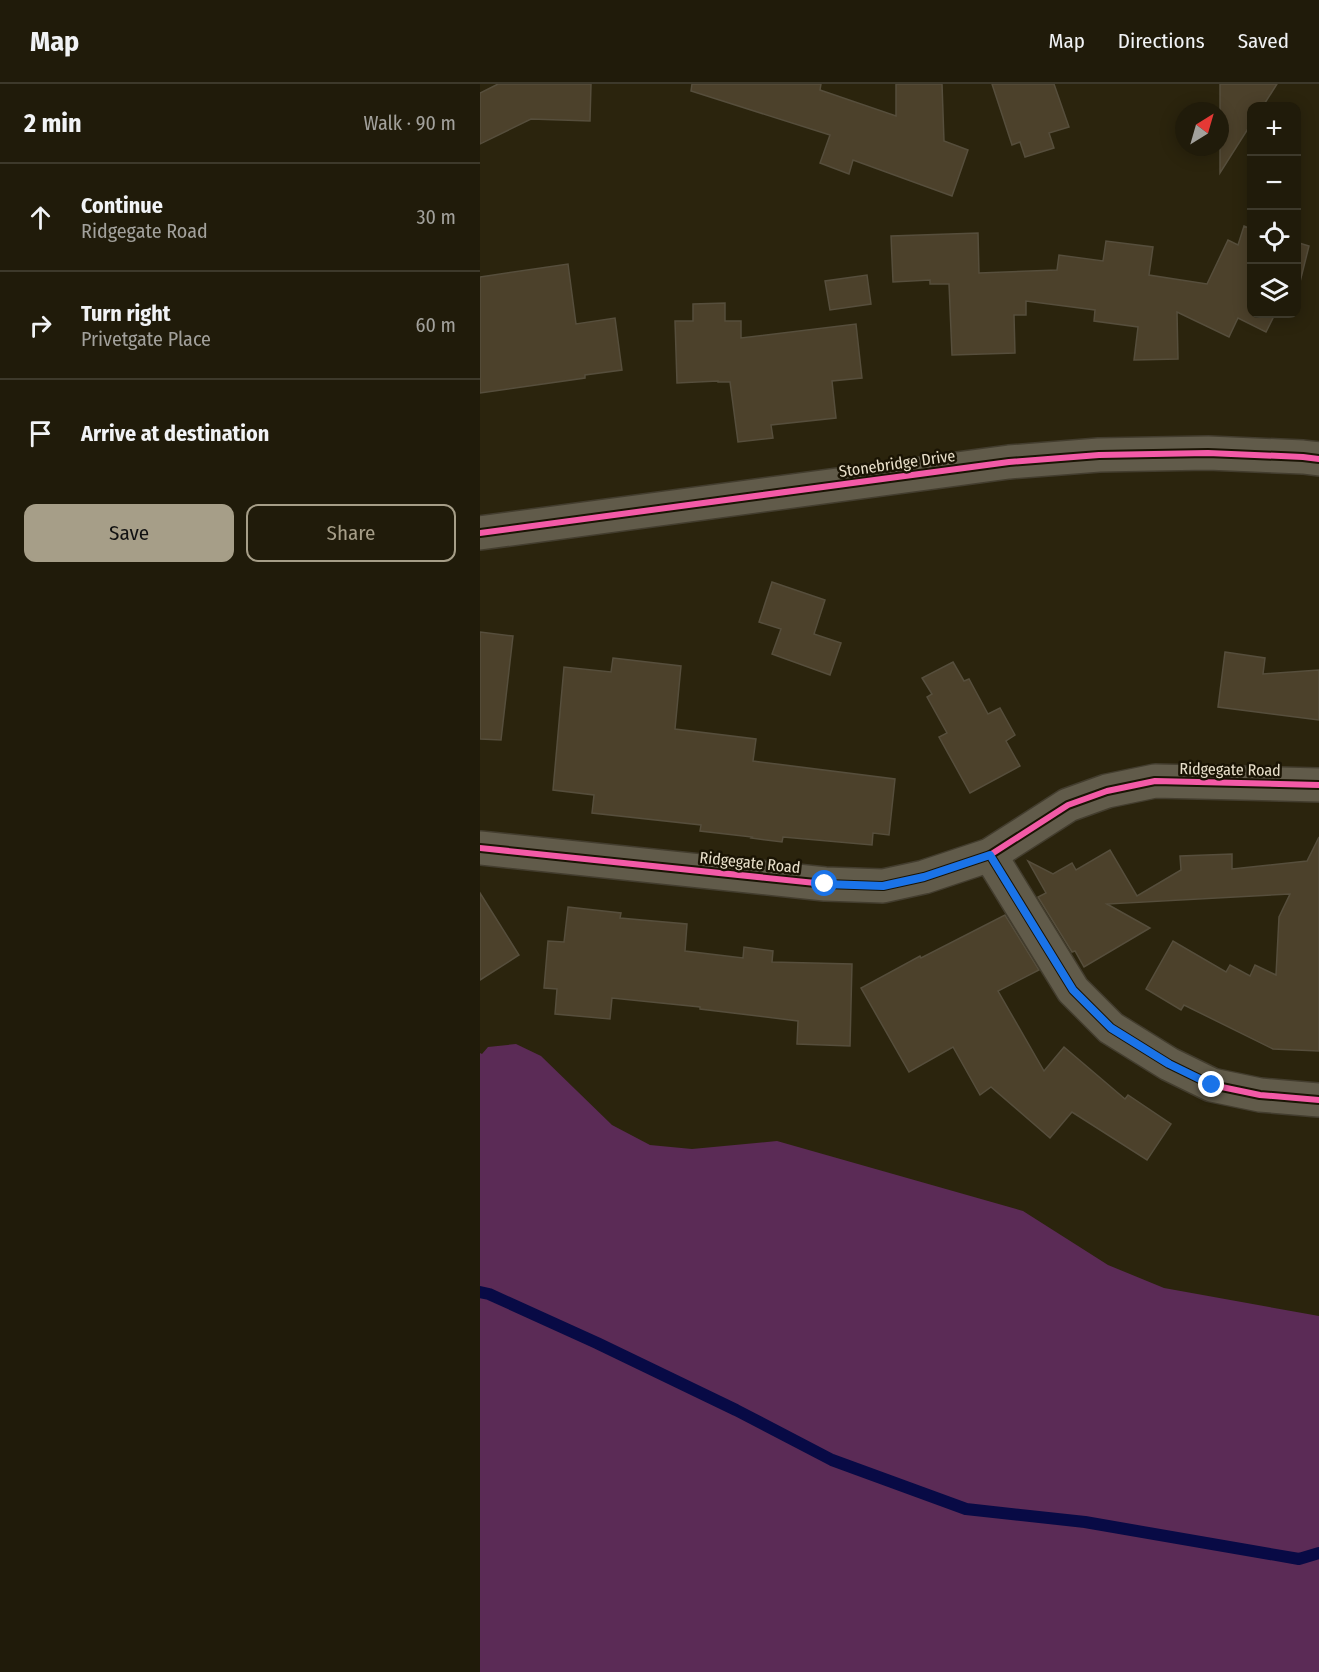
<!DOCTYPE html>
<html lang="en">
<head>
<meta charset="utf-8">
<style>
	:root { --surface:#201b0a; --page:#2d2818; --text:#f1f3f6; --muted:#a2a19c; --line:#3d392b; --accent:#a69e88 }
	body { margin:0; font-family:"Fira Sans Condensed",sans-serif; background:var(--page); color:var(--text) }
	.controls { position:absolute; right:18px; top:18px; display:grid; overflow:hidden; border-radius:12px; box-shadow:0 3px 15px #0003 }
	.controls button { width:54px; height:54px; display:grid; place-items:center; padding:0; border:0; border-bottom:2px solid var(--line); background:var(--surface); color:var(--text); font:30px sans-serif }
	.compass { position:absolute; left:695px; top:18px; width:54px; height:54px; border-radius:50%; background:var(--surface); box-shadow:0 3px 15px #0003; rotate:37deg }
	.stop { position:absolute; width:18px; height:18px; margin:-14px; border:4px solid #1a73e8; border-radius:50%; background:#fff }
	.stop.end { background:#1a73e8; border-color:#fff; box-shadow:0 2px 6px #0008 }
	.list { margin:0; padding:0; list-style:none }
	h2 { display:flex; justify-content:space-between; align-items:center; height:78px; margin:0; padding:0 24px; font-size:26px }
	h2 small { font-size:20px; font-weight:400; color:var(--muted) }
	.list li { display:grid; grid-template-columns:39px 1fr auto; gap:18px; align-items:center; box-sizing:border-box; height:108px; padding:0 24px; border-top:2px solid var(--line) }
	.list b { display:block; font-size:22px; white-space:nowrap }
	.list p { margin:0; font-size:20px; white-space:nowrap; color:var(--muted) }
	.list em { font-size:20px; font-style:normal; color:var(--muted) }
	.actions { display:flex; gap:12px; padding:18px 24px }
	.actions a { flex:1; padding:14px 0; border:2px solid var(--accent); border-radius:12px; text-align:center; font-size:21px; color:var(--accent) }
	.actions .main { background:var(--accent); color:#111 }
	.icon { flex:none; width:33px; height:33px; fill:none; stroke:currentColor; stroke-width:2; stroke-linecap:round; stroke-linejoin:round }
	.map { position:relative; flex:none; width:839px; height:1588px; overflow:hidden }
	header { display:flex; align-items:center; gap:36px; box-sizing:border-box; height:84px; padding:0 30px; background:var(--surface); border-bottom:2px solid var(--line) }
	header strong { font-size:28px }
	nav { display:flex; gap:33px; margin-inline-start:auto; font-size:21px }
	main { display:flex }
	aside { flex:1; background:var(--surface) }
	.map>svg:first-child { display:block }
	.green { fill:#5b2b56 }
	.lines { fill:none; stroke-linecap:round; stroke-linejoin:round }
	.stream { stroke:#080a45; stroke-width:12 }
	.building { fill:#4c412b; stroke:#564e3c; stroke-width:1.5 }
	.minor-casing { stroke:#433d2e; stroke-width:36 }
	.minor { stroke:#615b4a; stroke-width:33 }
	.cycleway-casing { stroke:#1a1404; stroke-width:10 }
	.cycleway { stroke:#f35aa7; stroke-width:6 }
	.route { stroke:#1a73e8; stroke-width:8 }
	.labels { text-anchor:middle; stroke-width:5; stroke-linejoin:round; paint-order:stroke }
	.street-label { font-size:16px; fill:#e9e0cb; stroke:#1a1404 }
</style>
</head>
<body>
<header>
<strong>Map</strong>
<nav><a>Map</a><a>Directions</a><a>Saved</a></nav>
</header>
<main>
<aside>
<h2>2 min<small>Walk · 90 m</small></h2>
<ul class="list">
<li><svg class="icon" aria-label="ahead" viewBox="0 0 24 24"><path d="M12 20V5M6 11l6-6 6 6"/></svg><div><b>Continue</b><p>Ridgegate Road</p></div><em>30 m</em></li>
<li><svg class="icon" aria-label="right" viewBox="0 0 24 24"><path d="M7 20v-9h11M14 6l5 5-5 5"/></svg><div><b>Turn right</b><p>Privetgate Place</p></div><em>60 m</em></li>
<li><svg class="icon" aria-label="arrive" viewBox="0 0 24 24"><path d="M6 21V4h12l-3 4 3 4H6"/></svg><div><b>Arrive at destination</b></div></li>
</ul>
<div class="actions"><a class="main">Save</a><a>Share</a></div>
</aside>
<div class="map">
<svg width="839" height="1588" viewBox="0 0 839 1588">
	<rect width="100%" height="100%" fill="#2b240d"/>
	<path class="green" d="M36 960 61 972 132 1041 170 1061 212 1065 297 1057 543 1127 628 1181 684 1204 839 1232V1588H0V969L2 970 8 963Z"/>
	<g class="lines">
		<path class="stream" d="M0 1208 9 1210 117 1259 256 1326 352 1376 486 1425 605 1438 819 1475 839 1469"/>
	</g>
	<g class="building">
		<path d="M18 0H111L110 37 51 35 0 60V9Z"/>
		<path d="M212 0H341L340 6 416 32V0H462L464 57 488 66 472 112 373 76 369 90 340 79 350 51 211 7Z"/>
		<path d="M512 0H574L589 43 569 49 574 64 545 73 540 58 532 61Z"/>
		<path d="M740 0H797L783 22H771V40L740 89Z"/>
		<path d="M764 142 771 145V230H795L786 248 758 234 749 253 697 228 698 275 654 276 658 243 614 237 615 226 546 217V231H534L535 269 472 271 469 200H450V196L413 198 411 152 498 149 499 189 577 186 579 171 623 177 626 157 673 163 669 191 727 200 748 156 758 161Z"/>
		<path d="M816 158 829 162 820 198 816 196Z"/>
		<path d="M88 180 96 240 135 234 142 286 105 291V294L0 309V193Z"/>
		<path d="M387 191 391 220 350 226 345 197Z"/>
		<path d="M245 219V237H261V254L376 240 382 294 352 297 356 334 291 341 293 354 258 358 250 298H238V297L197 299 195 237H213V220Z"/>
		<path d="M292 498 345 516 334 550 361 559 350 591 292 570 301 545 279 538Z"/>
		<path d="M0 548 33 552 21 656 0 655Z"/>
		<path d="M745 568 785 574 783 590 839 586V636L738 623Z"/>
		<path d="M133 574 201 582 195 645 276 655 273 677 415 695 409 751 393 749 392 761 303 753 302 758 271 754 272 753 220 747 221 741 112 729 114 711 73 706 84 583 131 588Z"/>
		<path d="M473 578 484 597 489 595 508 630 520 624 535 651 526 657 540 682 490 709 459 653 467 649 447 613 452 610 442 594Z"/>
		<path d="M839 753V967L793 965 704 921 701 926 666 905 693 857 746 888 750 881 770 892 775 881 796 891 799 833 810 810 627 820 670 844 604 883 595 867 592 868 558 813 566 809 548 777 573 790 592 779 596 786 630 766 657 812 701 786 700 772 752 770V785L827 777Z"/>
		<path d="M0 809 39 871 0 896Z"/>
		<path d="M88 823 141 829 140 834 207 840 205 867 263 874 264 863 293 867 292 878 372 880 370 962 317 960 318 937 220 925V923L132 914 130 935 75 930 77 905 64 904 68 857 84 858Z"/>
		<path d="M525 831 559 886 518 907 564 987 584 963 645 1015 648 1011 691 1040 667 1076 592 1028 570 1054 511 1003 500 1011 473 963 429 988 381 904 440 872 441 874Z"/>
	</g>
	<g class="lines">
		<g class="minor-casing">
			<g id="minor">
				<path d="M0 449 529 378 619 371 728 369 823 373 839 375"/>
				<path d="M0 764 345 800 403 802 444 793 510 771 588 721 627 707 675 697 839 701"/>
				<path d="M510 771 593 906 631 944 689 980 732 1001 780 1011 839 1016"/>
			</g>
		</g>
		<use href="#minor" class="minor"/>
		<g class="cycleway-casing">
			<g id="cycleway">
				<path d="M0 449 529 378 619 371 728 369 823 373 839 375"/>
				<path d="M0 764 345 800 403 802 444 793 510 771 588 721 627 707 675 697 839 701"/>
				<path d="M510 771 593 906 631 944 689 980 732 1001 780 1011 839 1016"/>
			</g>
		</g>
		<use href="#cycleway" class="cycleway"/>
	</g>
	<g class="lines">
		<path class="route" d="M345 800 403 802 444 793 510 771 593 906 631 944 689 980 732 1001"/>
	</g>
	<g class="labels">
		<g class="street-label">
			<text transform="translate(417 379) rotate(-8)" y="6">Stonebridge Drive</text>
			<text transform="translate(750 685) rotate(1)" y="6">Ridgegate Road</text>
			<text transform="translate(270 778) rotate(6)" y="6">Ridgegate Road</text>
		</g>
	</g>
</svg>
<div class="controls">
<button>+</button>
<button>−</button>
<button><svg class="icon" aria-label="locate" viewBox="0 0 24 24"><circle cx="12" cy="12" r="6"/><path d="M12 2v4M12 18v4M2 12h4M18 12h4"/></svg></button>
<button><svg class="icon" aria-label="layers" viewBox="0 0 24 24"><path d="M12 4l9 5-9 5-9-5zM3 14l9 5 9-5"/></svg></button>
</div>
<svg class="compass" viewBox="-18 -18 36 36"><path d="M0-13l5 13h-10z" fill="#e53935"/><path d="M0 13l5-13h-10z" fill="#a2a19c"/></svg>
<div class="stop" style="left:345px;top:800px"></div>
<div class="stop end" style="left:732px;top:1001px"></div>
</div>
</main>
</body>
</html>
